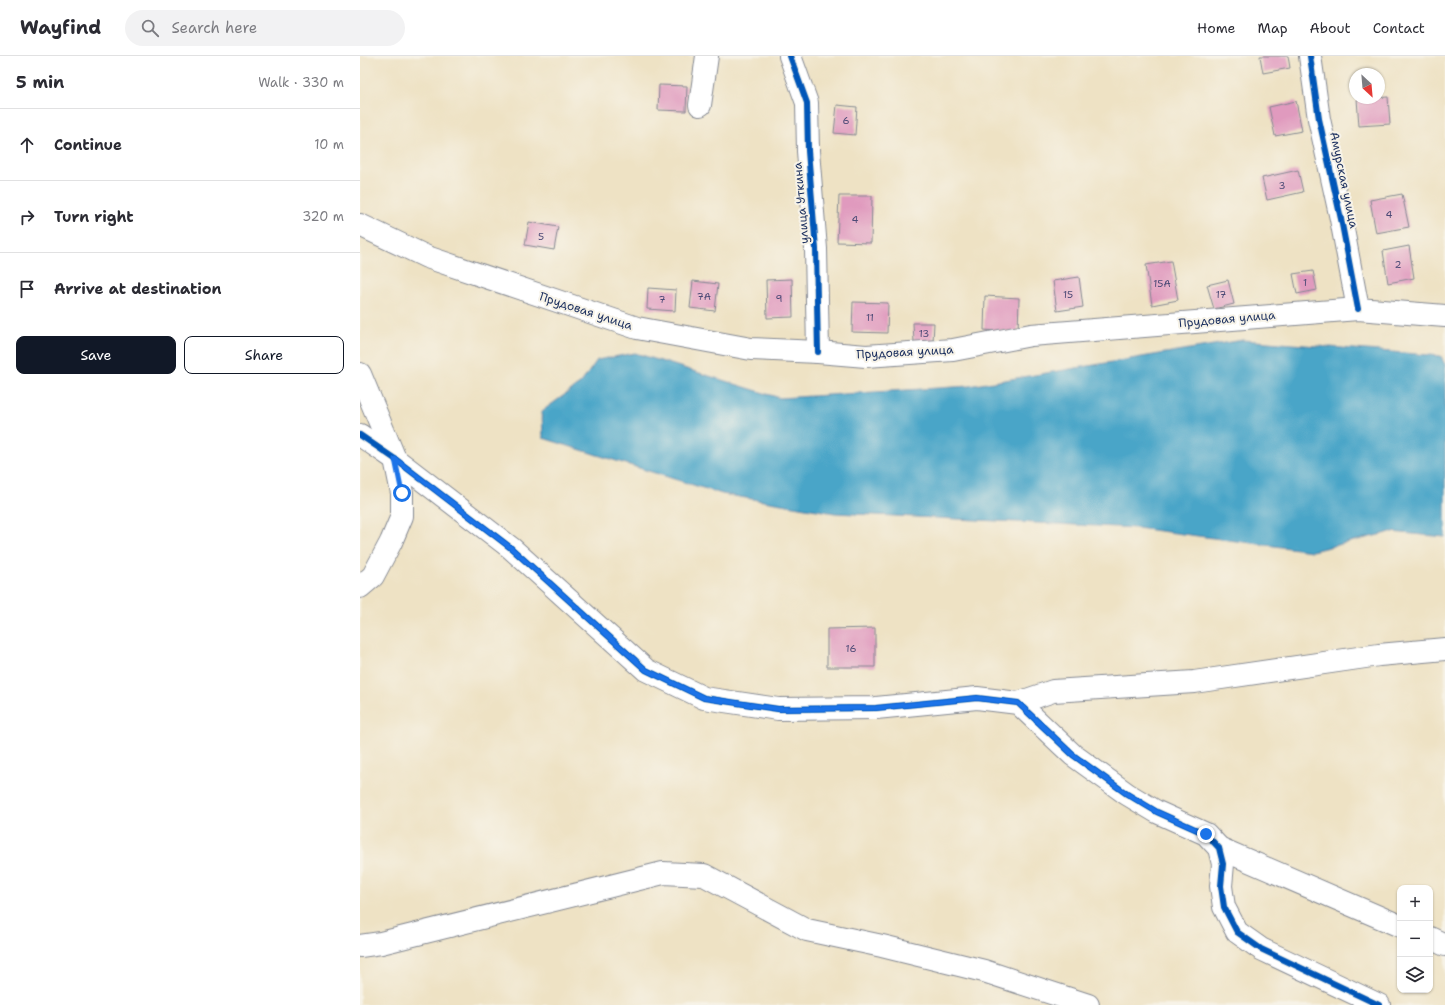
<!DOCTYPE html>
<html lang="en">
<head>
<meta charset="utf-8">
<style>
	:root { --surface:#fff; --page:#f2f2f3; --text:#2b2b33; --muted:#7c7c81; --line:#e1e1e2; --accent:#111827 }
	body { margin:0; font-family:"Shantell Sans",sans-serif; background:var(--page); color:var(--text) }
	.controls { position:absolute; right:12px; bottom:12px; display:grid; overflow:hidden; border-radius:8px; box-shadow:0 1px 3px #0004 }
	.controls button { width:36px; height:36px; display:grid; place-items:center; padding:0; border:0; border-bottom:1px solid var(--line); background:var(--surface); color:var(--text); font:20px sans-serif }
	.compass { position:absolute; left:989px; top:12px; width:36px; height:36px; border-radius:50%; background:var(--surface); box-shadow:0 1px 3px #0004; rotate:154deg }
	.stop { position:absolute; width:12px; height:12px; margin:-9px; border:3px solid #1a73e8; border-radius:50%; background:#fff }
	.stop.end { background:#1a73e8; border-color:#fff; box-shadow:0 1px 4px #0008 }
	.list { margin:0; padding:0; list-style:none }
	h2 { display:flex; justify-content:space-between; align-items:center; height:52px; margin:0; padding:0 16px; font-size:17px }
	h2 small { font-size:13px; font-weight:400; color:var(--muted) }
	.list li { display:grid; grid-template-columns:26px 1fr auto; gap:12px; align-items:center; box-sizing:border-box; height:72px; padding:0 16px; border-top:1px solid var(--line) }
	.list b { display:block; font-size:15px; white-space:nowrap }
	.list em { font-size:13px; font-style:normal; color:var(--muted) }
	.actions { display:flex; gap:8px; padding:12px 16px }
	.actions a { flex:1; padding:9px 0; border:1px solid var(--accent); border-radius:8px; text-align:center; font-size:14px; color:var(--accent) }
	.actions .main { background:var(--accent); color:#fff }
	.icon { flex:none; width:22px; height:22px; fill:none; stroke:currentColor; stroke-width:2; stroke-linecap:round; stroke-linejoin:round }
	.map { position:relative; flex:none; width:1085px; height:949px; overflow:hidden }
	header { display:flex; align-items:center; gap:24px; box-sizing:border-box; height:56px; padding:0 20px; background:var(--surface); border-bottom:1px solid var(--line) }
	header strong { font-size:19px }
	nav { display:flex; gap:22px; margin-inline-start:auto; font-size:14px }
	.search { width:280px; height:36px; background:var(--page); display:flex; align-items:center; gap:10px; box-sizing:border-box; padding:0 14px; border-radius:22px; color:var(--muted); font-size:15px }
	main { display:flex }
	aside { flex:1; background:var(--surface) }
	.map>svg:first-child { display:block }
	.water { fill:#4aa5c8; stroke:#326a93 }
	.building { fill:#e09abe }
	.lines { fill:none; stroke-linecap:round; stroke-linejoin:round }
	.minor-casing { stroke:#848891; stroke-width:24 }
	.minor { stroke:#fff; stroke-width:22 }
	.cycleway-casing { stroke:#f7f3e8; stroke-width:8 }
	.cycleway { stroke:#0057b8; stroke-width:6 }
	.route { stroke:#1a73e8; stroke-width:5 }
	.labels { text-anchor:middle; stroke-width:4; stroke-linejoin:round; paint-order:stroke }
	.number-label { font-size:10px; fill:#4c4a76 }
	.street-label { font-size:12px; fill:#1b2f5e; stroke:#f7f3e8 }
</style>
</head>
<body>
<header>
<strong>Wayfind</strong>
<div class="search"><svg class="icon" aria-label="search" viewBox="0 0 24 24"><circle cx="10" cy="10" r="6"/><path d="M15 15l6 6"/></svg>Search here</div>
<nav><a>Home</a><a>Map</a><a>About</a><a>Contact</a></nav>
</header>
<main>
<aside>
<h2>5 min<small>Walk · 330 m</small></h2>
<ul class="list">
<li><svg class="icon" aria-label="ahead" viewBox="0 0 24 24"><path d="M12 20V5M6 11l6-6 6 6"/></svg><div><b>Continue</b></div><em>10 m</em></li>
<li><svg class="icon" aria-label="right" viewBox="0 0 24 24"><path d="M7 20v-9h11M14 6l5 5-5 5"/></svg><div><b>Turn right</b></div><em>320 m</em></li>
<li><svg class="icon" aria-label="arrive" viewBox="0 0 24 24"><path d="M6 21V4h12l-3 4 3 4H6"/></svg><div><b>Arrive at destination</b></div></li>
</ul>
<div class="actions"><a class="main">Save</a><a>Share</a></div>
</aside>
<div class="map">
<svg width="1085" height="949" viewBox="0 0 1085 949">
	<rect width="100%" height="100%" fill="#f7f3e8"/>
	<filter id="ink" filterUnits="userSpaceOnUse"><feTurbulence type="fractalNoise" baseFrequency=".025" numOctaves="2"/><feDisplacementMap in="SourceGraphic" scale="8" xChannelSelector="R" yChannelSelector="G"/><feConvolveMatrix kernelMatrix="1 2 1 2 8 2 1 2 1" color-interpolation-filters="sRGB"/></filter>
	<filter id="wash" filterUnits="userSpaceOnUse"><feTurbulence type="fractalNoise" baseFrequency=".012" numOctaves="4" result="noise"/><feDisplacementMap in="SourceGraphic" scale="16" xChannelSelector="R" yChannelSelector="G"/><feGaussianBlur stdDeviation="0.9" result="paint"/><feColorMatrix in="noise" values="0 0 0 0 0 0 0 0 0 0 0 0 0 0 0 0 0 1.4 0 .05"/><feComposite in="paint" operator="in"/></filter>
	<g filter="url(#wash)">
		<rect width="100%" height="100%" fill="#eee2c4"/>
		<path class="water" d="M883 284 1081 300 1085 309V481L1031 476 952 495 777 472 475 457 362 438 183 382 182 355 221 327 237 304 275 297 420 342 609 330Z"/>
		<g id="blocks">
			<g class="building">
				<path d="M900 0H928L930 12 903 17Z"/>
				<path d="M299 29 327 30 326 55 298 54Z"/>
				<path d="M1028 41 1030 68 999 70 997 43Z"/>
				<path d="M936 45 942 75 915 80 909 51Z"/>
				<path d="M477 49 497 51 495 79 474 77Z"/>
				<path d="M938 114 943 136 907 144 902 122Z"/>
				<path d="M1042 138 1049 171 1016 177 1010 144Z"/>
				<path d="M479 140H512L511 187 477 186Z"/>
				<path d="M169 166 198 171 194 194 165 189Z"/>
				<path d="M1049 190 1054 222 1028 227 1023 195Z"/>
				<path d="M811 205 818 244 792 249 786 209Z"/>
				<path d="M953 215 957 234 937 238 933 218Z"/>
				<path d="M719 221 723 251 697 255 693 225Z"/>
				<path d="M432 223 433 261 407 262 406 224Z"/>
				<path d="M868 224 874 248 854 253 847 229Z"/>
				<path d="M333 225 358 228 355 255 330 252Z"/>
				<path d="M288 232 316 234 315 255 287 253Z"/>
				<path d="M625 240 659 242 658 276 624 274Z"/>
				<path d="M493 246 528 247 527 277 492 276Z"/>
				<path d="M553 267H574L573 286H554Z"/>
				<path d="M515 572V611H467V573Z"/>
			</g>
		</g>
	</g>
	<g filter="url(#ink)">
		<use href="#blocks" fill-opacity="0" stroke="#848891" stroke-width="1"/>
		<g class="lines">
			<g class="minor-casing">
				<g id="minor">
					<path d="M430 0 447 47 448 95 456 193 458 296"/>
					<path d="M950 0 959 63 981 163 998 253"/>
					<path d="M340 49 347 0"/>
					<path d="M0 169 67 201 277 272 391 293 458 296 506 300 593 294 671 279 998 253 1085 260"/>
					<path d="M0 318 35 403 42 437V460L31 486 13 520 0 531"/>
					<path d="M0 379 35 403 151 492 286 614 344 642 418 653 516 652 617 642 658 647 713 699 767 738 797 756 846 778 859 792 863 808 861 830 864 851 877 876 901 893 1019 949"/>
					<path d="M658 647 693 635 834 626 1019 599 1085 593"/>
					<path d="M859 792 1040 870"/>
					<path d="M1070 882 1085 889"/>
					<path d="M0 890 21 887 303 817 344 819 447 874 522 890 624 915 728 949"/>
				</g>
			</g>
			<use href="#minor" class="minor"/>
			<g class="cycleway-casing">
				<g id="cycleway">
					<path d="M430 0 447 47 448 95 456 193 458 296"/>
					<path d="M950 0 959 63 981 163 998 253"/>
					<path d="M0 379 35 403 151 492 286 614 344 642 418 653 516 652 617 642 658 647 713 699 767 738 797 756 846 778 859 792 863 808 861 830 864 851 877 876 901 893 1019 949"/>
				</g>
			</g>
			<use href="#cycleway" class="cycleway"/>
		</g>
	</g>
	<g class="lines" filter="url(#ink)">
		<path class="route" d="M42 437 35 403 151 492 286 614 344 642 418 653 516 652 617 642 658 647 713 699 767 738 797 756 846 778"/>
	</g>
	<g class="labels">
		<g class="number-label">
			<text x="486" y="68">6</text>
			<text x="922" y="133">3</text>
			<text x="1029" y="162">4</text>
			<text x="495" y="167">4</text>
			<text x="181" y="184">5</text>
			<text x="1038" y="212">2</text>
			<text x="945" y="230">1</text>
			<text x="802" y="231">15А</text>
			<text x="708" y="242">15</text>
			<text x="861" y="242">17</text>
			<text x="344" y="244">7А</text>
			<text x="419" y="246">9</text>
			<text x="302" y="247">7</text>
			<text x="510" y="265">11</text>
			<text x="564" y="281">13</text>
			<text x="491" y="596">16</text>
		</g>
		<g class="street-label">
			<text transform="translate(984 124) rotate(78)" y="4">Амурская улица</text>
			<text transform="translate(441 147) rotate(-95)" y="4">улица Уткина</text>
			<text transform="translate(226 255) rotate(18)" y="4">Прудовая улица</text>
			<text transform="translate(867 263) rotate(-5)" y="4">Прудовая улица</text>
			<text transform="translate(545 296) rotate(-3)" y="4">Прудовая улица</text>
		</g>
	</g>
</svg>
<div class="controls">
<button>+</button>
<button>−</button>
<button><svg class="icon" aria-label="layers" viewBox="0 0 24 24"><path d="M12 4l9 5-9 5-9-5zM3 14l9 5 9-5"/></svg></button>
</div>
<svg class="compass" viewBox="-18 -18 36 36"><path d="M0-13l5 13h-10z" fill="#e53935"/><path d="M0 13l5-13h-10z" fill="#7c7c81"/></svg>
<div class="stop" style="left:42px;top:437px"></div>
<div class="stop end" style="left:846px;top:778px"></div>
</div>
</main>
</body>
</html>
